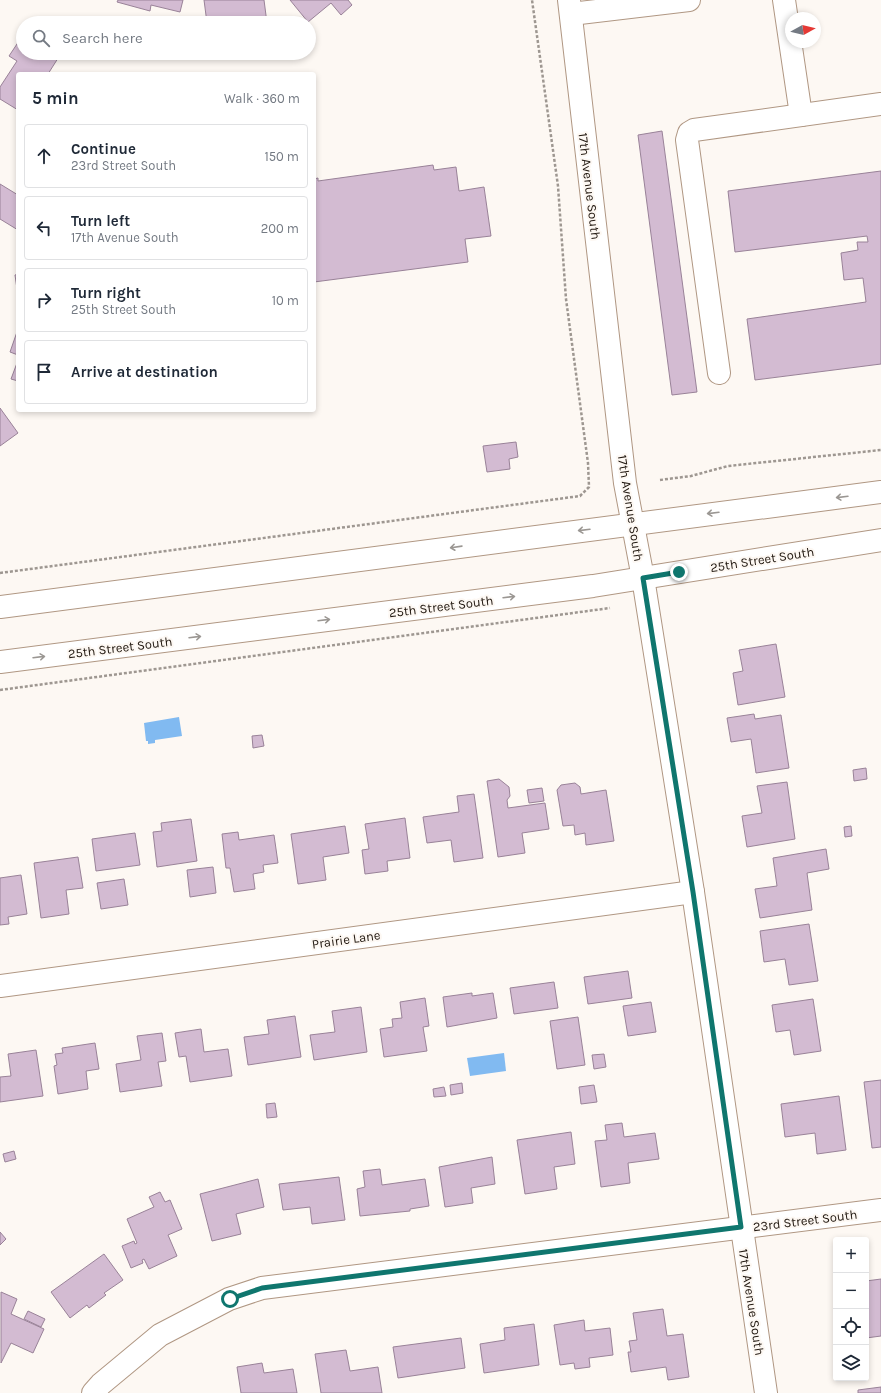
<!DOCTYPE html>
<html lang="en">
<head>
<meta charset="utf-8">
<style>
	:root { --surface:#fff; --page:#f6f6f7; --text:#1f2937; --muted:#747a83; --line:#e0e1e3 }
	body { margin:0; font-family:Karla,sans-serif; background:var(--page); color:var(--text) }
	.controls { position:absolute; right:12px; bottom:12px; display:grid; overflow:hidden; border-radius:4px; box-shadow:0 2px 6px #0003 }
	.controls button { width:36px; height:36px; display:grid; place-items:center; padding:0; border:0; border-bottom:1px solid var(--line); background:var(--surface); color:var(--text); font:20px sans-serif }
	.compass { position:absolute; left:785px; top:12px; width:36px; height:36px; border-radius:50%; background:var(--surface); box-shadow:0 2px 6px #0003; rotate:82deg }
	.stop { position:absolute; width:12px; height:12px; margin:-9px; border:3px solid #0f766e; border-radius:50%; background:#fff }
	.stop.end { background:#0f766e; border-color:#fff; box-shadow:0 1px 4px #0008 }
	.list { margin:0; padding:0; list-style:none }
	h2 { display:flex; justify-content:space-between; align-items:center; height:52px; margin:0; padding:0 16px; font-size:17px }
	h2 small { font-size:13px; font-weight:400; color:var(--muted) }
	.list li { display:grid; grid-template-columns:26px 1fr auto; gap:12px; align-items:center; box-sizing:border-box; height:64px; margin:0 8px 8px; padding:0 8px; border:1px solid var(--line); border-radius:4px }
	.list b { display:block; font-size:15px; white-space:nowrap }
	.list p { margin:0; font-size:13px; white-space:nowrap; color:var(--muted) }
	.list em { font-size:13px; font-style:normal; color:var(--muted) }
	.icon { flex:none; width:22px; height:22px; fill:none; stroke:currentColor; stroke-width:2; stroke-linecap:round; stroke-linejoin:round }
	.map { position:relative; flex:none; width:881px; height:1393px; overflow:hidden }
	.search { position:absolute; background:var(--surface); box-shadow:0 2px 6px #0003; left:16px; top:16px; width:300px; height:44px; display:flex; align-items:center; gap:10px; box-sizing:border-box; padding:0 14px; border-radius:22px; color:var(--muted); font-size:15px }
	.panel { position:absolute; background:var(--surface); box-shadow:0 2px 6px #0003; left:16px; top:72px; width:300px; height:340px; border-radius:4px }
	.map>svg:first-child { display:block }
	.water { fill:#81baf1 }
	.building { fill:#d3bbd2; stroke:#998298 }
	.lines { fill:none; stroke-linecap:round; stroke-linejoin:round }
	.minor-casing { stroke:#b09783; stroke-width:24 }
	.major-casing { stroke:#b09783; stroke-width:24 }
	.path { stroke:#9e9791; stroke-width:2.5; stroke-dasharray:3 2; stroke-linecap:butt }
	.minor { stroke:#fff; stroke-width:22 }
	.major { stroke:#fff; stroke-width:22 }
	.oneway { stroke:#9b9793 }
	.route { stroke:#0f766e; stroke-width:5 }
	.labels { text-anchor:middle; stroke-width:4; stroke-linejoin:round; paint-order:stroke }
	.street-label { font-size:13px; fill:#20170f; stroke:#fdf8f3 }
</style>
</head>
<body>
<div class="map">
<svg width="881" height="1393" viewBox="0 0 881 1393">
	<rect width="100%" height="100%" fill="#fdf8f3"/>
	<g class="water">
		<path d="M179 717 182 736 155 740V743L148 744V741H146L144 723Z"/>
		<path d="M504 1053 506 1071 470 1076 467 1058Z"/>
	</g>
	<g class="building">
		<path d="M118 0H183L180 12 151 5 150 11 117 2Z"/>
		<path d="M204 0H264L267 23H207Z"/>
		<path d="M290 0H348L352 5 341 15 331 3 308 22Z"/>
		<path d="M23 35V53H56L60 55 48 74H18V110L0 99V87L17 61 9 56Z"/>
		<path d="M284 53H294V54L285 57Z"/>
		<path d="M662 131 697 392 672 395 638 135Z"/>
		<path d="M433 165 434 170 456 167 459 191 484 187 491 236 465 239 468 262 314 282V179L318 178V181Z"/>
		<path d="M881 171V364L755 380 747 319 866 302 863 278 844 280 841 253 858 250 857 242H868L867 236 735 252 728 191Z"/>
		<path d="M0 184 18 195V230L0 219Z"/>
		<path d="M18 274V296L15 275Z"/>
		<path d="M18 329V355L10 352Z"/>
		<path d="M17 363H18V381L11 379Z"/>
		<path d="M0 408 18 433 0 446Z"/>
		<path d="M516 442 518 457 509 459 510 469 487 472 483 446Z"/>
		<path d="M776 644 785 697 738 705 733 673 743 671 739 650Z"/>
		<path d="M754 714 755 719 781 715 789 768 756 773 751 739 731 742 727 718Z"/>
		<path d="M262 735 264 746 253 748 252 736Z"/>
		<path d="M866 768 867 779 854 781 853 770Z"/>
		<path d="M499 779 509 787 510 796 507 800 508 808 545 803 549 829 522 833 525 853 498 857 487 781Z"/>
		<path d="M787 782 795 839 747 847 742 816 762 813 757 786Z"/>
		<path d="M575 783 580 787 581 794 606 790 614 841 586 845 585 833 575 835 574 825 563 826 557 790 561 785Z"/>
		<path d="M542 788 544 801 529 803 527 790Z"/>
		<path d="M474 794 483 858 454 862 451 840 427 843 423 817 459 812 457 796Z"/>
		<path d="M405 818 410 858 387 861 388 871 365 874 362 850 369 849 365 824Z"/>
		<path d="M191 819 197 861 157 867 153 832 162 831 161 823Z"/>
		<path d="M345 826 349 853 323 857 326 880 298 884 291 834Z"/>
		<path d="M851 826 852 836 845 837 844 827Z"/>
		<path d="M238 832 239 840 274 835 278 863 263 865 264 872 253 874 255 889 234 892 230 868H226L222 834Z"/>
		<path d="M135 833 140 865 96 871 92 839Z"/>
		<path d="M826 849 829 869 807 873 812 910 760 918 755 889 777 886 773 858Z"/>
		<path d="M78 857 83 888 66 890 69 914 41 918 34 863Z"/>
		<path d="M213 867 216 893 190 897 187 870Z"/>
		<path d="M21 875 27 914 8 917 9 924 0 925V878Z"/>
		<path d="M124 879 128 905 101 909 97 883Z"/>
		<path d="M809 924 818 981 789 985 785 959 764 962 760 931Z"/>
		<path d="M628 971 632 998 588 1004 584 977Z"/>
		<path d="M554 982 558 1008 514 1014 510 988Z"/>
		<path d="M472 993V996L493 993 497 1018 447 1027 443 997Z"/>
		<path d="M425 998 429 1026 423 1027 427 1051 384 1057 380 1029 393 1027 392 1019 402 1018 400 1002Z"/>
		<path d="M813 999 821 1051 794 1055 790 1030 776 1032 772 1005Z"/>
		<path d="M651 1002 656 1032 628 1036 623 1006Z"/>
		<path d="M361 1007 367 1052 314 1060 310 1035 335 1032 332 1011Z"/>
		<path d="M295 1016 301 1057 248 1065 244 1037 269 1034 267 1020Z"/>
		<path d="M578 1017 585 1065 557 1069 550 1021Z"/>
		<path d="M201 1029 204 1052 228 1049 232 1076 190 1082 186 1056 179 1057 175 1033Z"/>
		<path d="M162 1033 166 1061 158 1062 162 1086 120 1092 116 1064 141 1060 137 1036Z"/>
		<path d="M95 1043 99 1069 86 1071 88 1089 58 1094 54 1066 57 1065 55 1054 63 1053 62 1048Z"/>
		<path d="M36 1050 43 1096 0 1102V1077L11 1076 8 1054Z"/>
		<path d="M604 1054 606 1067 594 1069 592 1055Z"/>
		<path d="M881 1080V1147L872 1148 864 1082Z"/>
		<path d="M462 1083 463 1093 451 1095 450 1085Z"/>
		<path d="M594 1085 597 1102 581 1104 579 1087Z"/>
		<path d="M444 1087 446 1096 434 1097 433 1089Z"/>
		<path d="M839 1096 846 1150 817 1154 815 1133 785 1137 781 1104Z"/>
		<path d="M275 1103 277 1117 267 1118 266 1104Z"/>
		<path d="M622 1123 624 1137 655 1133 659 1159 628 1163 630 1183 601 1187 595 1141 607 1140 605 1125Z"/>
		<path d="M571 1132 575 1164 554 1167 557 1189 525 1194 517 1140Z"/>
		<path d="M14 1151 16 1159 5 1162 3 1154Z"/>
		<path d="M492 1157 495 1184 471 1188 473 1203 445 1207 439 1167Z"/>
		<path d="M380 1169 382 1185 425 1179 429 1206 410 1209V1211L360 1216 357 1189 365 1187 363 1171Z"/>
		<path d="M339 1177 345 1220 312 1224 310 1207 283 1210 279 1184Z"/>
		<path d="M258 1179 264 1207 236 1214 241 1234 212 1241 200 1194Z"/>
		<path d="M160 1192 165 1202 170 1200 182 1229 168 1235 177 1256 149 1269 144 1259 142 1260 143 1263 131 1268 122 1246 134 1241 135 1244 137 1243 127 1219 154 1207 149 1197Z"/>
		<path d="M0 1232 6 1239 0 1245Z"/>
		<path d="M104 1254 123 1280 104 1293 106 1295 89 1308 87 1305 70 1318 51 1292Z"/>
		<path d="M881 1279V1336L866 1338V1281Z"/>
		<path d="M1 1292 17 1299 11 1314 44 1329 33 1353 11 1343 1 1363Z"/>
		<path d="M663 1309 667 1336 683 1334 689 1377 668 1380 666 1367 631 1372 628 1352H631L629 1341 637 1340 633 1313Z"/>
		<path d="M28 1311 45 1319 41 1327 24 1319Z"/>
		<path d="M584 1320 585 1331 610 1328 613 1355 589 1358 590 1367 575 1369 574 1363 560 1365 554 1325Z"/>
		<path d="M534 1324 539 1365 484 1373 480 1344 505 1340 504 1328Z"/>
		<path d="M461 1338 465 1368 398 1378 393 1347Z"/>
		<path d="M346 1350 350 1371 378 1367 382 1393H321L315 1354Z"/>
		<path d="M262 1363 264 1373 293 1369 297 1393H241L237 1367Z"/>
		<path d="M881 1387V1393H858V1390Z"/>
	</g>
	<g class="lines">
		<g class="minor-casing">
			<g id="minor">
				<path d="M569 0 625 483 643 578 693 892 766 1393"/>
				<path d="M784 0 801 115"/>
				<path d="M571 14 689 0"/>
				<path d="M719 373 687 140 689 133 694 130 881 104"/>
				<path d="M0 986 693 892"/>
				<path d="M93 1393 101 1384 160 1335 229 1299 262 1288 881 1210"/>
			</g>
		</g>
		<g class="major-casing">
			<g id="major">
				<path d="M0 607 881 492"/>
				<path d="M0 662 593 586 881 540"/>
			</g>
		</g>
		<g class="path">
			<path d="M660 480 691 476 728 466 881 450"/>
			<path d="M0 573 580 496 589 487 588 463 566 299 558 186 532 0"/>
			<path d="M0 690 610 608"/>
		</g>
		<use href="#minor" class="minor"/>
		<use href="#major" class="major"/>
	</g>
	<defs><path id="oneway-shaft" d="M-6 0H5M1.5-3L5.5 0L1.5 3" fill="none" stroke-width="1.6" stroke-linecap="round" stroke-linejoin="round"/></defs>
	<g class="oneway">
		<use href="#oneway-shaft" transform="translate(842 497) rotate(173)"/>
		<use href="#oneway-shaft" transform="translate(713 513) rotate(173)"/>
		<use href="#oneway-shaft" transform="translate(584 530) rotate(173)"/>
		<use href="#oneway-shaft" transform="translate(456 547) rotate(172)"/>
		<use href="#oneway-shaft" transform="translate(509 597) rotate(-7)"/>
		<use href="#oneway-shaft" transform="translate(324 620) rotate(-7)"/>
		<use href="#oneway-shaft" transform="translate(195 637) rotate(-7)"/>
		<use href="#oneway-shaft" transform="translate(39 657) rotate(-7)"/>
	</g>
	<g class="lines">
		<path class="route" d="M230 1299 262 1288 741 1227 693 892 643 578 679 572"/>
	</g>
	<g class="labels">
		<g class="street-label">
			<text transform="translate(590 186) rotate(83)" y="5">17th Avenue South</text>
			<text transform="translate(631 508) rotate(81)" y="5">17th Avenue South</text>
			<text transform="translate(762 559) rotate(-9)" y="5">25th Street South</text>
			<text transform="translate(441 606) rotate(-7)" y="5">25th Street South</text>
			<text transform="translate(120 647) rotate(-7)" y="5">25th Street South</text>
			<text transform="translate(346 939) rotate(-8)" y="5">Prairie Lane</text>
			<text transform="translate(805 1220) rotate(-7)" y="5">23rd Street South</text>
			<text transform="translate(752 1302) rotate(81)" y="5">17th Avenue South</text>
		</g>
	</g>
</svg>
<div class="controls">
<button>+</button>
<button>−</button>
<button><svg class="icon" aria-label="locate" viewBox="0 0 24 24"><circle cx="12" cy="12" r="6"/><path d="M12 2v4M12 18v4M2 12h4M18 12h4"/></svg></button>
<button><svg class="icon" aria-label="layers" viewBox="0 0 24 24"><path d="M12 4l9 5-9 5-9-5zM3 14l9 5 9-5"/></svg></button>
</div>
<svg class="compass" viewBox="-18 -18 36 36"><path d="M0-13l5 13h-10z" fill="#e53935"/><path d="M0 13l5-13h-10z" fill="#747a83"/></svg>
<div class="stop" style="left:230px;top:1299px"></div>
<div class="stop end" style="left:679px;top:572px"></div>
<div class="search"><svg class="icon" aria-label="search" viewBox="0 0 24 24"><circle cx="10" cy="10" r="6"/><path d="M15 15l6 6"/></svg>Search here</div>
<section class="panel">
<h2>5 min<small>Walk · 360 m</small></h2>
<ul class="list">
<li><svg class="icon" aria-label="ahead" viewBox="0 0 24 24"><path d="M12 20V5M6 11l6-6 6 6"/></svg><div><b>Continue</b><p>23rd Street South</p></div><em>150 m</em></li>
<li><svg class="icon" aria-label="left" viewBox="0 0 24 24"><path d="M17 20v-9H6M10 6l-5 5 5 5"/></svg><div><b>Turn left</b><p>17th Avenue South</p></div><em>200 m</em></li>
<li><svg class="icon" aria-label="right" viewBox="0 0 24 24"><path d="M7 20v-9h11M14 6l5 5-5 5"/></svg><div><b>Turn right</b><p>25th Street South</p></div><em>10 m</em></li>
<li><svg class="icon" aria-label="arrive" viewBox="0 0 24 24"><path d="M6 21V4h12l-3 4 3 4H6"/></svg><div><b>Arrive at destination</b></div></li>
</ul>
</section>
</div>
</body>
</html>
